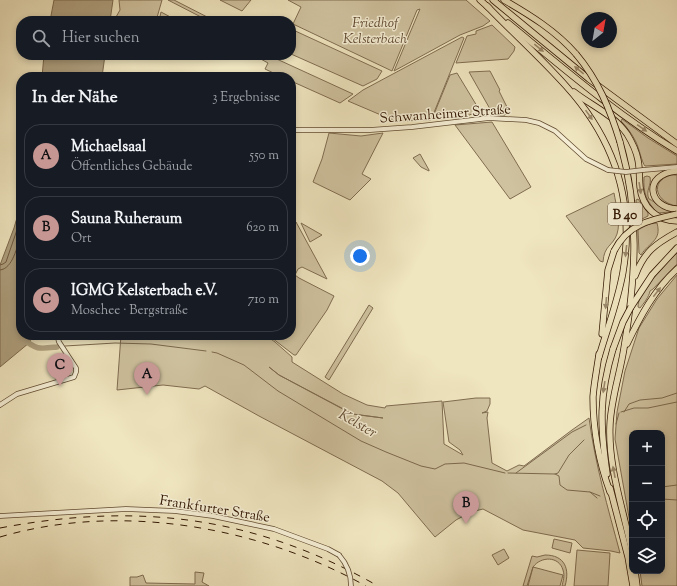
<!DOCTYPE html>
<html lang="de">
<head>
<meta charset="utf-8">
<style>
	:root { --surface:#171b24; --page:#242831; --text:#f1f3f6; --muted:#9ea1a6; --line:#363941; --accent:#c59692 }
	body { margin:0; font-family:"Sorts Mill Goudy",serif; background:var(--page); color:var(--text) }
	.controls { position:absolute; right:12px; bottom:12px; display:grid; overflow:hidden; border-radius:8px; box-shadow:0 2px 6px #0003 }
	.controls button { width:36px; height:36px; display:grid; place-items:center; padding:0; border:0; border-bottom:1px solid var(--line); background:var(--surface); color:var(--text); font:20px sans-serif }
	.compass { position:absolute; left:581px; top:12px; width:36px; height:36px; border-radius:50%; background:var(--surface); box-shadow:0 2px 6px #0003; rotate:31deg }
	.you { position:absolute; left:360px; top:256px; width:14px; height:14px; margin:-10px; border:3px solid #fff; border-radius:50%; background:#1a73e8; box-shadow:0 0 0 6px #1a73e833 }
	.badge { display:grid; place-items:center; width:26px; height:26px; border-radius:50%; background:var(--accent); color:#111; font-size:13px; font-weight:700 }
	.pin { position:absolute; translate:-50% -33px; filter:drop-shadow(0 1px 2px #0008) }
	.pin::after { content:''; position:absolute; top:21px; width:14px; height:12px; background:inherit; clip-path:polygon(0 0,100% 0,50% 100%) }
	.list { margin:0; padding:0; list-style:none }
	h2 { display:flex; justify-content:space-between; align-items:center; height:52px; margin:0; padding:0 16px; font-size:17px }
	h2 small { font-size:13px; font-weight:400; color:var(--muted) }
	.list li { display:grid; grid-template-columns:26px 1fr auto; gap:12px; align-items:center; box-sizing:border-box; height:64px; margin:0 8px 8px; padding:0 8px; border:1px solid var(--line); border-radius:16px }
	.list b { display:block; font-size:15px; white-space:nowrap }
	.list p { margin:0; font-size:13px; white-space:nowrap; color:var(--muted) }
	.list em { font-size:13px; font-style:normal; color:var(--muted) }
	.icon { flex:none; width:22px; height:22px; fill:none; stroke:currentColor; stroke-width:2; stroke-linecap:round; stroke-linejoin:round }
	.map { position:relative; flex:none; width:677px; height:586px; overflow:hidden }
	.search { position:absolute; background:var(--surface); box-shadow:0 2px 6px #0003; left:16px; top:16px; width:280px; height:44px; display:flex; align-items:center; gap:10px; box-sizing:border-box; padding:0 14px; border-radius:16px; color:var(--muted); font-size:15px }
	.panel { position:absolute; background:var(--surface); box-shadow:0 2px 6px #0003; left:16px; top:72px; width:280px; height:268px; border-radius:16px }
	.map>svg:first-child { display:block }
	.green { fill:#cfc29f; stroke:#806c50; fill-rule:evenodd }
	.water { fill:#ae9f7e; stroke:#7c684c }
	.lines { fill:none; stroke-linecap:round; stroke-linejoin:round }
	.shore { stroke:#705a40; stroke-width:1 }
	.stream { stroke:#7c684c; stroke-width:1 }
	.river { stroke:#ae9f7e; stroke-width:5.5 }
	.tertiary-casing { stroke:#604a30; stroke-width:5.5 }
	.trunk-casing { stroke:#311601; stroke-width:7 }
	.tertiary { stroke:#f5eed5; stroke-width:4 }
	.trunk { stroke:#efe5bf; stroke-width:5.5 }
	.rail { stroke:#311601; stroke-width:1; stroke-dasharray:7 7; stroke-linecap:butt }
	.tertiary-bridge-casing { stroke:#604a30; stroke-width:5.5; stroke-linecap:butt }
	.trunk-bridge-casing { stroke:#311601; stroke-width:7; stroke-linecap:butt }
	.tertiary-bridge { stroke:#f5eed5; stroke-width:4 }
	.trunk-bridge { stroke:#efe5bf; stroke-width:5.5 }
	.oneway { fill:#9a886a }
	.labels { text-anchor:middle; stroke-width:3; stroke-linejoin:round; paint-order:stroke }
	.shield { fill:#f5eed5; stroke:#6c5741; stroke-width:1 }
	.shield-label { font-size:13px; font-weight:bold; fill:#311601 }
	.park-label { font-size:14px; font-style:italic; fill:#604a30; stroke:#f5eed5 }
	.street-label { font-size:14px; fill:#311601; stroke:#f5eed5 }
	.water-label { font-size:15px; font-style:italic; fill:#634d33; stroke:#f5eed5 }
</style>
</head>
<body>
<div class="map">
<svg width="677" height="586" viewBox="0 0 677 586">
	<rect width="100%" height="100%" fill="#efe5bf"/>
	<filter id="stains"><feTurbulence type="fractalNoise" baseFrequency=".005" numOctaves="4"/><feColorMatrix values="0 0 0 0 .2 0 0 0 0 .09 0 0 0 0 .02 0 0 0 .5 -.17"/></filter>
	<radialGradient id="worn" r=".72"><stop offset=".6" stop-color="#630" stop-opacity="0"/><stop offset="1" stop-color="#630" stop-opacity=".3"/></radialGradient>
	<g class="green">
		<path d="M119 0H162L156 21H127L119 18 117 21 116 17 120 10Z"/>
		<path d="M168 0H174L215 21H203L200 19 201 17Z"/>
		<path d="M220 0H251L242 11Z"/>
		<path d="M288 0H466L490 21 483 26 460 35 394 71 420 9 417 10 392 71 293 24 301 7Z"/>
		<path d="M161 12 178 21H159Z"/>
		<path d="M492 25 515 47 514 51 508 59 456 63 467 36 476 34V31Z"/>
		<path d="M291 29 382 71 377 79 363 86 291 54Z"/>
		<path d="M462 37 464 38 431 120 395 121 348 101 363 90Z"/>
		<path d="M260 55H268L353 94 340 103 291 81V77H282L265 69 268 63 259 58Z"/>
		<path d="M490 71 500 90 499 91 509 111 505 115 494 116 469 72Z"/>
		<path d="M457 73 483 116 475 117 472 114C459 120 446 118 432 119L450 75Z"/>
		<path d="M622 119 648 138 677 156V164L645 166C642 163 639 148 636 142 632 134 627 127 621 121Z"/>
		<path d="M492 122 531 187 510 199 455 125Z"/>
		<path d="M329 133 361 136 383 133 362 174 371 179 350 200 313 182 322 159Z"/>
		<path d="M420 154 429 170V171L421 167 413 158Z"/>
		<path d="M671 175H677V206C657 203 648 182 671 175Z"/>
		<path d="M647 176 650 177C652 185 645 191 649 199 656 202 662 209 671 211L670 212 658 213C646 202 643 192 644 177Z"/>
		<path d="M614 193C616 205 621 222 617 234 613 246 604 245 603 262L600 261 566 216Z"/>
		<path d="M638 199 648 213V216L638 221 636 200Z"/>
		<path d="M296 222 327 279 302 267 298 269 295 275 299 278 334 296 327 310 296 355H294L268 335H291V233Z"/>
		<path d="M301 223 322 235 310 242Z"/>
		<path d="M657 223C662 241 649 242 641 255L639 253 638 230 649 224Z"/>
		<path d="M677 253V264L653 289 650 291C649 297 644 303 640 308L638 307C637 293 666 263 677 253Z"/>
		<path d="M677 275V586H642L640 571H662V433H632V534L615 439 617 412 625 371 639 328 657 299Z"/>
		<path d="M369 305 373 308 329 380 325 377Z"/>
		<path d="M121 335H265L275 342 292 357V362L343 394 367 405 385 408 386 406 442 401 444 444 463 455 460 450 449 442 443 402 476 398H490V404L487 411 482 413 488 412 487 418 492 463 507 471 519 465 524 466 572 430 589 418C595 464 608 508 620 553L611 551 583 548 575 540 523 530 483 509 471 512 456 520 435 537 398 493 382 481 259 416 205 386 199 389 163 385 117 390ZM269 367 279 375 353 414 383 418 352 414 279 375Z"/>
		<path d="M554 539 572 543 570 553 552 548Z"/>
		<path d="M504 549 509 558 498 565 492 555Z"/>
		<path d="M577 550 610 553 608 586H574Z"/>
		<path d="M545 555C565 555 570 569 565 586H562C563 581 565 576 563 570 559 556 541 556 533 567L563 575 560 586H528L533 567 527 586H523L532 556 537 557Z"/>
		<path d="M195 572 204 573 202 582 209 586H130V577H137L143 575 146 583 195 584Z"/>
	</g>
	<g class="water">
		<path d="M54 0H113L110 21H50Z"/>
		<path d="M44 55H105L102 77H42Z"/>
		<path d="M21 204V335H33L29 343 0 367V265L14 228Z"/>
	</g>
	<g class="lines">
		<g class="shore">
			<path d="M0 265 3 264 6 262 21 218"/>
			<path d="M0 270C13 269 17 246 21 235"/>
		</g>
		<g class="stream">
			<path d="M65 346 115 343 151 344 206 351"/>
			<path d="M212 352 217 353 244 365 278 391 361 441 386 452 421 466 435 469 445 464 464 463 505 473"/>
			<path d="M621 412 634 408H648L677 402"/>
			<path d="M624 412 629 404 640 400 662 398 677 393"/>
			<path d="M616 424 619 413"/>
			<path d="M508 473 555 474 559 476 560 485 567 490 590 492 600 496"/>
			<path d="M516 473 572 432 586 425"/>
			<path d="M555 474 558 473 569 455 584 440"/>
			<path d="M662 487 677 485"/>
			<path d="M590 492 597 498"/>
			<path d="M662 499 677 500"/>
		</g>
		<path class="river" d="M23 339C37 350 39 349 57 347"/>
		<g class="tertiary-casing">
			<g id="tertiary">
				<path d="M291 130H370L412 127 489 118 526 120 539 123 555 131 586 159 608 170"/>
				<path d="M643 170 677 167"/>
				<path d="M0 405 17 394 74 377 76 372V368L59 342 57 335"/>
				<path d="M0 516 126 509 175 511 213 516 274 529 328 549 339 555"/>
			</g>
		</g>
		<g class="trunk-casing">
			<g id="trunk">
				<path d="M480 0 489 8"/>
				<path d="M493 0 589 79 677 144"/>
				<path d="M504 0C530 15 556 31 576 54"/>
				<path d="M487 6C513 33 541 58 566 86 614 139 635 201 623 272 618 301 607 329 599 357"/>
				<path d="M508 23C563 68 616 114 677 151"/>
				<path d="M574 92C592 106 614 115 627 134 632 142 636 150 638 160 640 169 639 178 640 187 642 207 657 221 677 221"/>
				<path d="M620 142C640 213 636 276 624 348 620 374 611 399 610 425 608 469 624 510 632 553"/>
				<path d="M677 171C642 174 648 208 677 209"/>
				<path d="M635 276C644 252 655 244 677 232"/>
				<path d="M631 307 652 275 677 248"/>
				<path d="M602 334 608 270 614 251"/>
				<path d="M627 344C640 317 654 290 677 269"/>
				<path d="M599 354C597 369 594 383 593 397 593 430 599 462 610 492"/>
				<path d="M607 474C600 426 599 396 613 349"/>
				<path d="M610 488 628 557 633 586"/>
				<path d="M635 571 637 586"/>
			</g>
		</g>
		<use href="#tertiary" class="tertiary"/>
		<use href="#trunk" class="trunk"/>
		<g class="rail">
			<path d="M0 528C138 502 255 516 378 586"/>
			<path d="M0 537C119 502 258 526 366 586"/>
		</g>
		<g class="tertiary-bridge-casing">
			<g id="tertiary-bridge">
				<path d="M608 170 626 172 643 170"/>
				<path d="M339 555C347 564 351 574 351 586"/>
			</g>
		</g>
		<g class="trunk-bridge-casing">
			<g id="trunk-bridge">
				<path d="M576 54C598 80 610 109 620 142"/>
				<path d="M614 251C628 224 649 220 677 214"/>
				<path d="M613 349 623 322 631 307"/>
			</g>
		</g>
		<use href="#tertiary-bridge" class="tertiary-bridge"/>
		<use href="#trunk-bridge" class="trunk-bridge"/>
	</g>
	<defs><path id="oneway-solid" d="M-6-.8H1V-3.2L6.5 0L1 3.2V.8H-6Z"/></defs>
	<g class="oneway">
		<use href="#oneway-solid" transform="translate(539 48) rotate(39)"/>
		<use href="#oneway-solid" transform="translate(579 70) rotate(-141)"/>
		<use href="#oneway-solid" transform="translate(589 115) rotate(55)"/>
		<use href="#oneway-solid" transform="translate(642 128) rotate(35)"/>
		<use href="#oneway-solid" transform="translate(640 188) rotate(81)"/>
		<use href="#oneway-solid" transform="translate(626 251) rotate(96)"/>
		<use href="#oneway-solid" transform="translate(657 292) rotate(-52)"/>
		<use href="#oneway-solid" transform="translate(606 303) rotate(95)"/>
		<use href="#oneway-solid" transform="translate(604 387) rotate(99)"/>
		<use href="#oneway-solid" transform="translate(614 472) rotate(-101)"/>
	</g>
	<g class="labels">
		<rect class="shield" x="608" y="203" width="34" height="22" rx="3"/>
		<g class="shield-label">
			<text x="625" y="219">B 40</text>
		</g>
		<g class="park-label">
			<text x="375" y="27">Friedhof<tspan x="375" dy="16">Kelsterbach</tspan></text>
		</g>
		<g class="street-label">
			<text transform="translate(445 113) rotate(-4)" y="5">Schwanheimer Straße</text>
			<text transform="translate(215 508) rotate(9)" y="5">Frankfurter Straße</text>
		</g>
		<g class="water-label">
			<text transform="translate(358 423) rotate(30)" y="5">Kelster</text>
		</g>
	</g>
	<rect width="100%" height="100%" filter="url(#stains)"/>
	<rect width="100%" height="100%" fill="url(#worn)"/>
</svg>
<div class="controls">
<button>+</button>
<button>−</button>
<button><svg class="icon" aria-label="locate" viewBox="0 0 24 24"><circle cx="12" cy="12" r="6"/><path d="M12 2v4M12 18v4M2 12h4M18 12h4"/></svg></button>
<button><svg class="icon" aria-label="layers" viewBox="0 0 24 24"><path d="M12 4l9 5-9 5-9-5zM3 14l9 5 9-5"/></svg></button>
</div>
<svg class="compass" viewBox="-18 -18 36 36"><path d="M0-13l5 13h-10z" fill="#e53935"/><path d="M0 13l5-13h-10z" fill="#9ea1a6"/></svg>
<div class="you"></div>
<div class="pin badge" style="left:147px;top:395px">A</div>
<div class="pin badge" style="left:466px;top:524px">B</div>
<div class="pin badge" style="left:60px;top:386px">C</div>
<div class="search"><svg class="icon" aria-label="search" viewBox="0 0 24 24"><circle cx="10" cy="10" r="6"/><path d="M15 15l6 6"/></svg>Hier suchen</div>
<section class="panel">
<h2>In der Nähe<small>3 Ergebnisse</small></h2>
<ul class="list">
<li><span class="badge">A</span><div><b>Michaelsaal</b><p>Öffentliches Gebäude</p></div><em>550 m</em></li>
<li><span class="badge">B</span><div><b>Sauna Ruheraum</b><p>Ort</p></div><em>620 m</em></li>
<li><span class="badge">C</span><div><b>IGMG Kelsterbach e.V.</b><p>Moschee · Bergstraße</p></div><em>710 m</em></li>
</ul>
</section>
</div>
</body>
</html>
